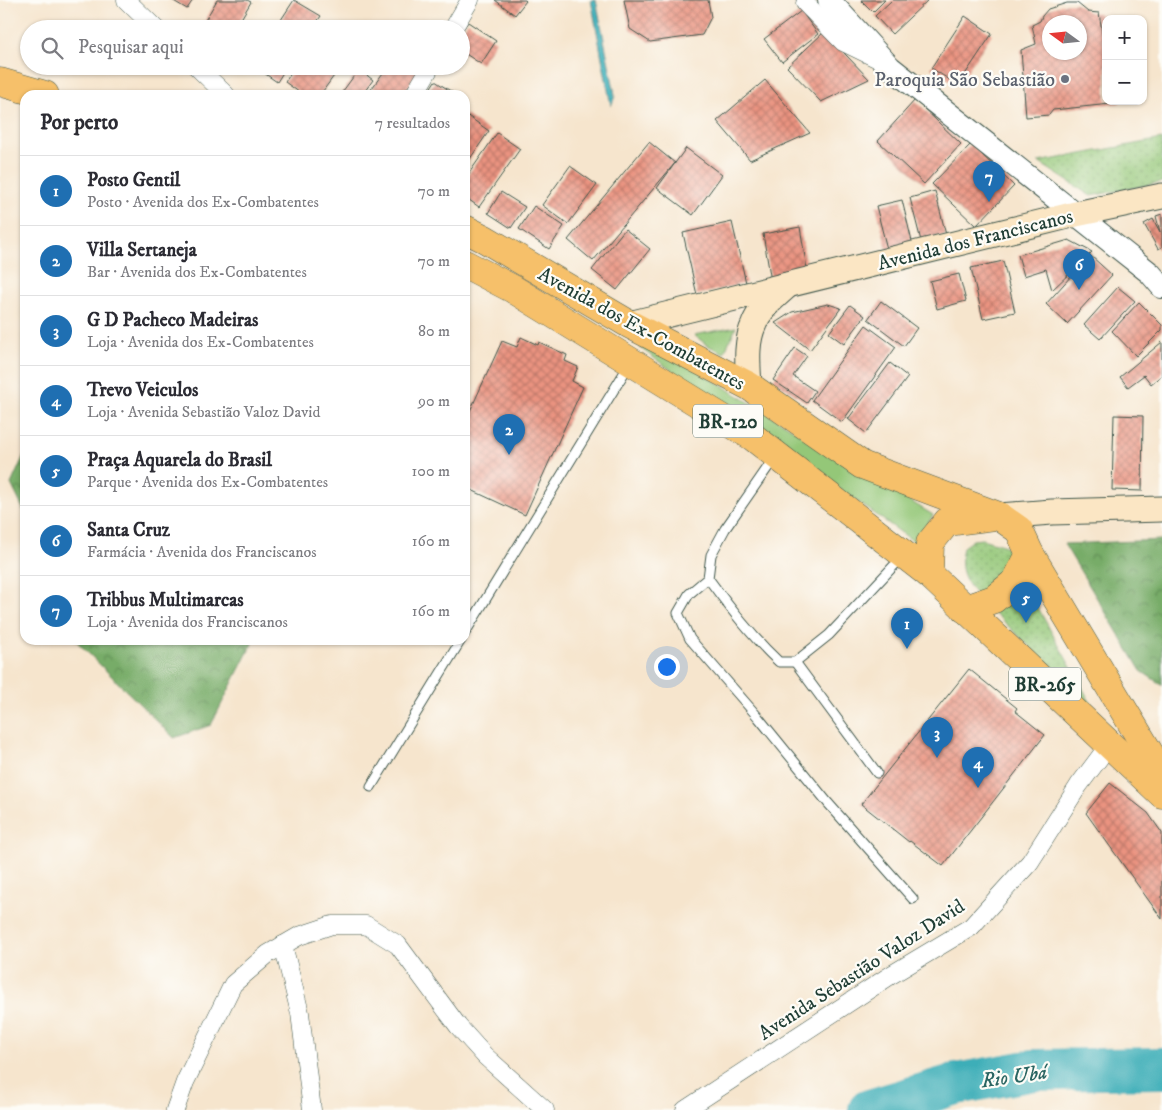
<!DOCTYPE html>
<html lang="pt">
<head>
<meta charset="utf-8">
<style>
	:root { --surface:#fff; --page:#f7f7f7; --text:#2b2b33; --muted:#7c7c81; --line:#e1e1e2; --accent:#1f6fb2 }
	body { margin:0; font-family:"IM FELL DW Pica",serif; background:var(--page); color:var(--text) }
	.controls { position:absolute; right:15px; top:15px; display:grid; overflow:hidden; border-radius:10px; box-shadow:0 1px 4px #0004 }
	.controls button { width:45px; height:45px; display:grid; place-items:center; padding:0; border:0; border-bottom:1px solid var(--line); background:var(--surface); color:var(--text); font:25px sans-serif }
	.compass { position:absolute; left:1042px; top:15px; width:45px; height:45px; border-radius:50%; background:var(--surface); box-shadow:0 1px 4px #0004; rotate:285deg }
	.you { position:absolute; left:666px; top:666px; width:18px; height:18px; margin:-12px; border:4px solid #fff; border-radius:50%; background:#1a73e8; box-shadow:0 0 0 8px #1a73e833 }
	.badge { display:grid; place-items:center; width:32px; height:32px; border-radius:50%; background:var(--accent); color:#fff; font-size:16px; font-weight:700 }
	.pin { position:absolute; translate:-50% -41px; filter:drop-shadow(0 1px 2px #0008) }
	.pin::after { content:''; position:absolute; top:26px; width:18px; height:15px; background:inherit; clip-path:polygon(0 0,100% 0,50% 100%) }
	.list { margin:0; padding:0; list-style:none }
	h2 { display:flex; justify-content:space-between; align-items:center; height:65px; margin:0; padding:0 20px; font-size:21px }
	h2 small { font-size:16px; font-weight:400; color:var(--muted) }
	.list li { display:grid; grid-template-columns:32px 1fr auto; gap:15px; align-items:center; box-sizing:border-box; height:70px; padding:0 20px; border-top:1px solid var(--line) }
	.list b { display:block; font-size:19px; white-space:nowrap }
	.list p { margin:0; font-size:16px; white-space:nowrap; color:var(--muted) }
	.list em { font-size:16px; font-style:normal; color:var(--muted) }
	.icon { flex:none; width:28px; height:28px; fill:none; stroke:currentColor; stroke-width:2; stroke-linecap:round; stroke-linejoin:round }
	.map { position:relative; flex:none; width:1162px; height:1110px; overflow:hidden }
	.search { position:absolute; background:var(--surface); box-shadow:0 1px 4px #0004; left:20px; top:20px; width:450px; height:55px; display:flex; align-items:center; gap:12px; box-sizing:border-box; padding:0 18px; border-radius:28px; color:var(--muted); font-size:19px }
	.panel { position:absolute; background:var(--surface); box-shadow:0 1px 4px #0004; left:20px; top:90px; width:450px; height:555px; border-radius:15px }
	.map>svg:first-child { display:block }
	.grass { fill:url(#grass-dots); stroke:#5a8256 }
	.forest { fill:url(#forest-crowns); stroke:#4b744e }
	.garden { fill:#94c778; stroke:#5a8256 }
	.water { fill:#3daeb8; stroke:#2e7676 }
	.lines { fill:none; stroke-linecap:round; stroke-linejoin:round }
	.river { stroke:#3daeb8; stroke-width:42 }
	.building { fill:url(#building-cross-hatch); fill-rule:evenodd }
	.service-casing { stroke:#3f564b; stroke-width:11 }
	.minor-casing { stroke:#3f564b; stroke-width:19 }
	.tertiary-casing { stroke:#3f564b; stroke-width:24 }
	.secondary-casing { stroke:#3f564b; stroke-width:27 }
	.primary-casing { stroke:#3f564b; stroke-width:29 }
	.service { stroke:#fff; stroke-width:9 }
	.minor { stroke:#fff; stroke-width:18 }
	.tertiary { stroke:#fff; stroke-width:22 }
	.secondary { stroke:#fbe6c4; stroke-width:25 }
	.primary { stroke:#f6c06b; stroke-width:28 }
	.worship-dot { fill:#6b7280; stroke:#fdfcf7; stroke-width:2 }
	.labels { text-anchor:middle; stroke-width:4.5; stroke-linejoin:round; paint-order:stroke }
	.shield { fill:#fdfcf7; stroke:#62766e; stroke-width:1 }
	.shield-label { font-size:19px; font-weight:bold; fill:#1f3d34 }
	.worship-label { font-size:20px; fill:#5b616d; stroke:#fdfcf7; text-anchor:end }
	.street-label { font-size:20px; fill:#1f3d34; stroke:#fdfcf7 }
	.water-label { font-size:21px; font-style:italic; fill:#2a6562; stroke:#fdfcf7 }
</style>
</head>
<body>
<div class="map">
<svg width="1162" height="1110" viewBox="0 0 1162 1110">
	<defs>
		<pattern id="grass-dots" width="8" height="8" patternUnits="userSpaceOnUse" patternTransform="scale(1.25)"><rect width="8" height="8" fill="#94c778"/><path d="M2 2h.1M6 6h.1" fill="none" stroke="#78a363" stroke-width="1.8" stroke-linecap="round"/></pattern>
		<pattern id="forest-crowns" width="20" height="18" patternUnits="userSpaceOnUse" patternTransform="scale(1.25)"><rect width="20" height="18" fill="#77ac68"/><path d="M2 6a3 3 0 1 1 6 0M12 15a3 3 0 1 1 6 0" fill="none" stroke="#618d56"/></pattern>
		<pattern id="building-cross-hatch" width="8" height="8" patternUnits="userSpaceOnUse" patternTransform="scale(1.25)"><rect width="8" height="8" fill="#ea9380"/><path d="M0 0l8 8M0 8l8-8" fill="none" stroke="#bd796a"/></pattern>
	</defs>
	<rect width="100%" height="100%" fill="#fdfcf7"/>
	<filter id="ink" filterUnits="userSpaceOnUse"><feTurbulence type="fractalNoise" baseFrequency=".02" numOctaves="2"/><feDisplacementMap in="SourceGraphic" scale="10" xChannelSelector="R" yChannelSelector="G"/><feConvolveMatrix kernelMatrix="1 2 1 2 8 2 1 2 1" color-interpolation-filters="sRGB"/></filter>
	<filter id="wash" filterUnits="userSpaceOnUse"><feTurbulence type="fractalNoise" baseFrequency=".0096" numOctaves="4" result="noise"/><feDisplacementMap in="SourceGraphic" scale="20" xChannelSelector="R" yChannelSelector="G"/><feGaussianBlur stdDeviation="1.12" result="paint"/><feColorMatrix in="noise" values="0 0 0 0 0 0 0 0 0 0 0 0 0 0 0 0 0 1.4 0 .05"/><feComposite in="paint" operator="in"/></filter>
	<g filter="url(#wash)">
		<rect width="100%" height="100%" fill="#f6e5cd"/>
		<g class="grass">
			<path d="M1162 139V182L1091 196 1038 162Z"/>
			<path d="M982 539 1006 546 1032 597 1093 707 981 600C965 582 958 571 963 547L973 540Z"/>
		</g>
		<g class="forest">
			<path d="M25 453V513L11 484Z"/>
			<path d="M1162 540V685L1141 671 1064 544Z"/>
			<path d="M75 640H254L211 725 174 738Z"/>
		</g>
		<g class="garden">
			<path d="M736 327 724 353 707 345 694 335Z"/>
			<path d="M654 344 933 515 916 543 640 348Z"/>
		</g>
		<path class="water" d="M591 0H596L614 89 615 96 611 106Z"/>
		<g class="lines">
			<path class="river" d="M869 1110 956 1084 1034 1070 1162 1068"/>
		</g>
		<g id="blocks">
			<g class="building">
				<path d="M172 0H193L187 9Z"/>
				<path d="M217 0H247L251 2 235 29H200Z"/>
				<path d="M294 0 321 16 312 29H275Z"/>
				<path d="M495 0H525L526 1 515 15Z"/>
				<path d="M624 0H708L711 17 702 35 650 42 630 29Z"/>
				<path d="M861 0H885L873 12Z"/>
				<path d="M892 0H928L892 34 875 16Z"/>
				<path d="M1067 3H1077L1088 12 1099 13 1106 56V101H1120V103L1053 110 1049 115 1026 117 1021 50 1036 44 1032 25 1040 21 1042 16 1048 9ZM1050 22H1080V52H1050Z"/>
				<path d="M801 11 818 34 782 62 764 39Z"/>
				<path d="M965 16 992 34 958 85 931 68Z"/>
				<path d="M468 22 496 41 481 64 461 51V32Z"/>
				<path d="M824 32 869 79 821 102 787 67Z"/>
				<path d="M254 66H287L277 82Z"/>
				<path d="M296 66H335L339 69 320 95H303L285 82Z"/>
				<path d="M388 66H424L402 95H367Z"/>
				<path d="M359 69 373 80 362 95H340Z"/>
				<path d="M765 80 810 133 750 160 717 121Z"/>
				<path d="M435 81 452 92 450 95H426Z"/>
				<path d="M915 100 961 144 924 184 878 141Z"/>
				<path d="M465 114 489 131 465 166Z"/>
				<path d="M497 133 520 149 479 207 465 197V179Z"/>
				<path d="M649 142 675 163 593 261 568 240Z"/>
				<path d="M971 144 1014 186 976 226 932 184Z"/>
				<path d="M686 148 722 175 693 215 657 188Z"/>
				<path d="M570 166 597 185 568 224 542 205Z"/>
				<path d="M935 191 946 235 921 241 910 198Z"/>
				<path d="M501 192 525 207 511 228 488 213Z"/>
				<path d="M902 200 913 246 888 253 876 206Z"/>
				<path d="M534 206 564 226 549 249 519 229Z"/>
				<path d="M1162 214V247L1158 249 1144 224 1153 219 1160 232 1156 216Z"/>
				<path d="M732 222 746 283 697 295 683 233Z"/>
				<path d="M800 227 808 275 771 281 763 234Z"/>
				<path d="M625 229 650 249 617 290 592 270Z"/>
				<path d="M1069 240 1092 252 1052 290 1046 269 1024 276 1018 255Z"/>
				<path d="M1090 255 1112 275 1067 324 1046 304Z"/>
				<path d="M1003 261 1015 312 983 319 971 268Z"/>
				<path d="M959 274 966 301 937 309 930 281Z"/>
				<path d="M1118 287 1135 301 1100 339 1084 325Z"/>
				<path d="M881 301 917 328 904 346 868 319Z"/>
				<path d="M1139 302 1162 325V330L1136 356 1112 331Z"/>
				<path d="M828 304 841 308 810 350 775 323 792 312Z"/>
				<path d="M850 305 865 316 844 344 829 333Z"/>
				<path d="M866 325 896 347 842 422 812 400Z"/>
				<path d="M521 337 538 345 539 342 567 355 565 361 578 367 572 381 583 387 525 515 465 487V422L502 341 517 347Z"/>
				<path d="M1162 342V375L1151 384 1144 375 1128 387 1120 377Z"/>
				<path d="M795 348 807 356 793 376 815 391 807 403 773 380Z"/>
				<path d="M890 363 908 377 866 433 848 419Z"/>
				<path d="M1114 415 1143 416 1142 491 1112 490Z"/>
				<path d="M969 669 1017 708 1015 711 1045 735 943 866 910 841 909 842 861 804Z"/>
				<path d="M1110 783 1148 813 1162 833V919L1086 813Z"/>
			</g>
		</g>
	</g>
	<g filter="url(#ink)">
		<use href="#blocks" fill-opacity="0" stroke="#3f564b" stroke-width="1"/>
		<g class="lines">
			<g class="service-casing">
				<g id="service">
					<path d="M775 457 725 529 711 555 708 578C730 608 752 637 779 662H795L829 635 902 557"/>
					<path d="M708 578 689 594 678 613 690 639 758 717 828 803 913 899"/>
					<path d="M465 633 629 365"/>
					<path d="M795 662 877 773"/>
					<path d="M371 787 461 640"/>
				</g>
			</g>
			<g class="minor-casing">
				<g id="minor">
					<path d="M126 0 156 29"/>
					<path d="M805 3 843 42 880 60"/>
					<path d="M453 29 470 0"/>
					<path d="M196 66 226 95"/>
					<path d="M414 95 431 66"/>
					<path d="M283 945 300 1013 312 1110"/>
					<path d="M175 1110 185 1082 233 984 268 954 299 936 332 925H366L398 945 458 1026 485 1056 545 1110"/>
					<path d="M685 1110 891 975 971 927 1030 862 1079 785 1109 745"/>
				</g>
			</g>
			<g class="tertiary-casing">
				<path id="tertiary" d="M829 0 890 67 1150 273 1162 287"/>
			</g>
			<g class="secondary-casing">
				<g id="secondary">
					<path d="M629 324 1076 214 1162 196"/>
					<path d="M749 386C748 366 745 343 754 324 760 308 776 296 788 285"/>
					<path d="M999 516 1052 512 1162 509"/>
				</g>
			</g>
			<g class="primary-casing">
				<g id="primary">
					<path d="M0 82 45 95"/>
					<path d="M465 229 485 239 629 324 749 386 862 465 999 516 1019 530 1030 554 1162 774"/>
					<path d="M465 264 513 289 753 437 929 574 1162 794"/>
					<path d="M929 574 930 543 947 522 995 516"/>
					<path d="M965 609 994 599 1016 581 1030 554"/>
				</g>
			</g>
			<use href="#service" class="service"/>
			<use href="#minor" class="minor"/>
			<use href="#tertiary" class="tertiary"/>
			<use href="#secondary" class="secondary"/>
			<use href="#primary" class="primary"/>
		</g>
	</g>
	<circle class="worship-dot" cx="1065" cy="79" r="5"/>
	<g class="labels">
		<g class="shield">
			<rect x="693" y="404.5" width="70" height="33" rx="4"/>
			<rect x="1009" y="667.5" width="72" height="33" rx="4"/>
		</g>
		<g class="shield-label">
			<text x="728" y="428">BR-120</text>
			<text x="1045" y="691">BR-265</text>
		</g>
		<g class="worship-label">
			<text x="1055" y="86">Paroquia São Sebastião</text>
		</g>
		<g class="street-label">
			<text transform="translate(975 239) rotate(-14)" y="7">Avenida dos Franciscanos</text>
			<text transform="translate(642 328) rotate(29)" y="7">Avenida dos Ex-Combatentes</text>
			<text transform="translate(861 969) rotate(-33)" y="7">Avenida Sebastião Valoz David</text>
		</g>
		<g class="water-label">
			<text transform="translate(1014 1076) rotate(-8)" y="7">Rio Ubá</text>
		</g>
	</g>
</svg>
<div class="controls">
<button>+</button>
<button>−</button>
</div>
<svg class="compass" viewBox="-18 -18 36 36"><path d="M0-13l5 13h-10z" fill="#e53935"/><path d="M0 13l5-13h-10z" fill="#7c7c81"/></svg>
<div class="you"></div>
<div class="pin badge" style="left:907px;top:649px">1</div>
<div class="pin badge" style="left:509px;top:455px">2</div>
<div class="pin badge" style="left:937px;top:758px">3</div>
<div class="pin badge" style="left:978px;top:788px">4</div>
<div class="pin badge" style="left:1026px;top:623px">5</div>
<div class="pin badge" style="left:1079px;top:290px">6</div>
<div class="pin badge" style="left:989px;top:202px">7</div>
<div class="search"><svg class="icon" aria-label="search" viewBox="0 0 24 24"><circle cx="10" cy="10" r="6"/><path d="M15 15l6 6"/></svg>Pesquisar aqui</div>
<section class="panel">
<h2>Por perto<small>7 resultados</small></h2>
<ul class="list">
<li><span class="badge">1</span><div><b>Posto Gentil</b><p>Posto · Avenida dos Ex-Combatentes</p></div><em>70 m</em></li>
<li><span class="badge">2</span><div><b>Villa Sertaneja</b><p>Bar · Avenida dos Ex-Combatentes</p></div><em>70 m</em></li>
<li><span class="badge">3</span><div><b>G D Pacheco Madeiras</b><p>Loja · Avenida dos Ex-Combatentes</p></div><em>80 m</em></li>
<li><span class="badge">4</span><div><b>Trevo Veiculos</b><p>Loja · Avenida Sebastião Valoz David</p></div><em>90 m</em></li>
<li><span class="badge">5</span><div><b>Praça Aquarela do Brasil</b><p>Parque · Avenida dos Ex-Combatentes</p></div><em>100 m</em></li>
<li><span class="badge">6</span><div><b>Santa Cruz</b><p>Farmácia · Avenida dos Franciscanos</p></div><em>160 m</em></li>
<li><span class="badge">7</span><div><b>Tribbus Multimarcas</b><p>Loja · Avenida dos Franciscanos</p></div><em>160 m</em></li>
</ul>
</section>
</div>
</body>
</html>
